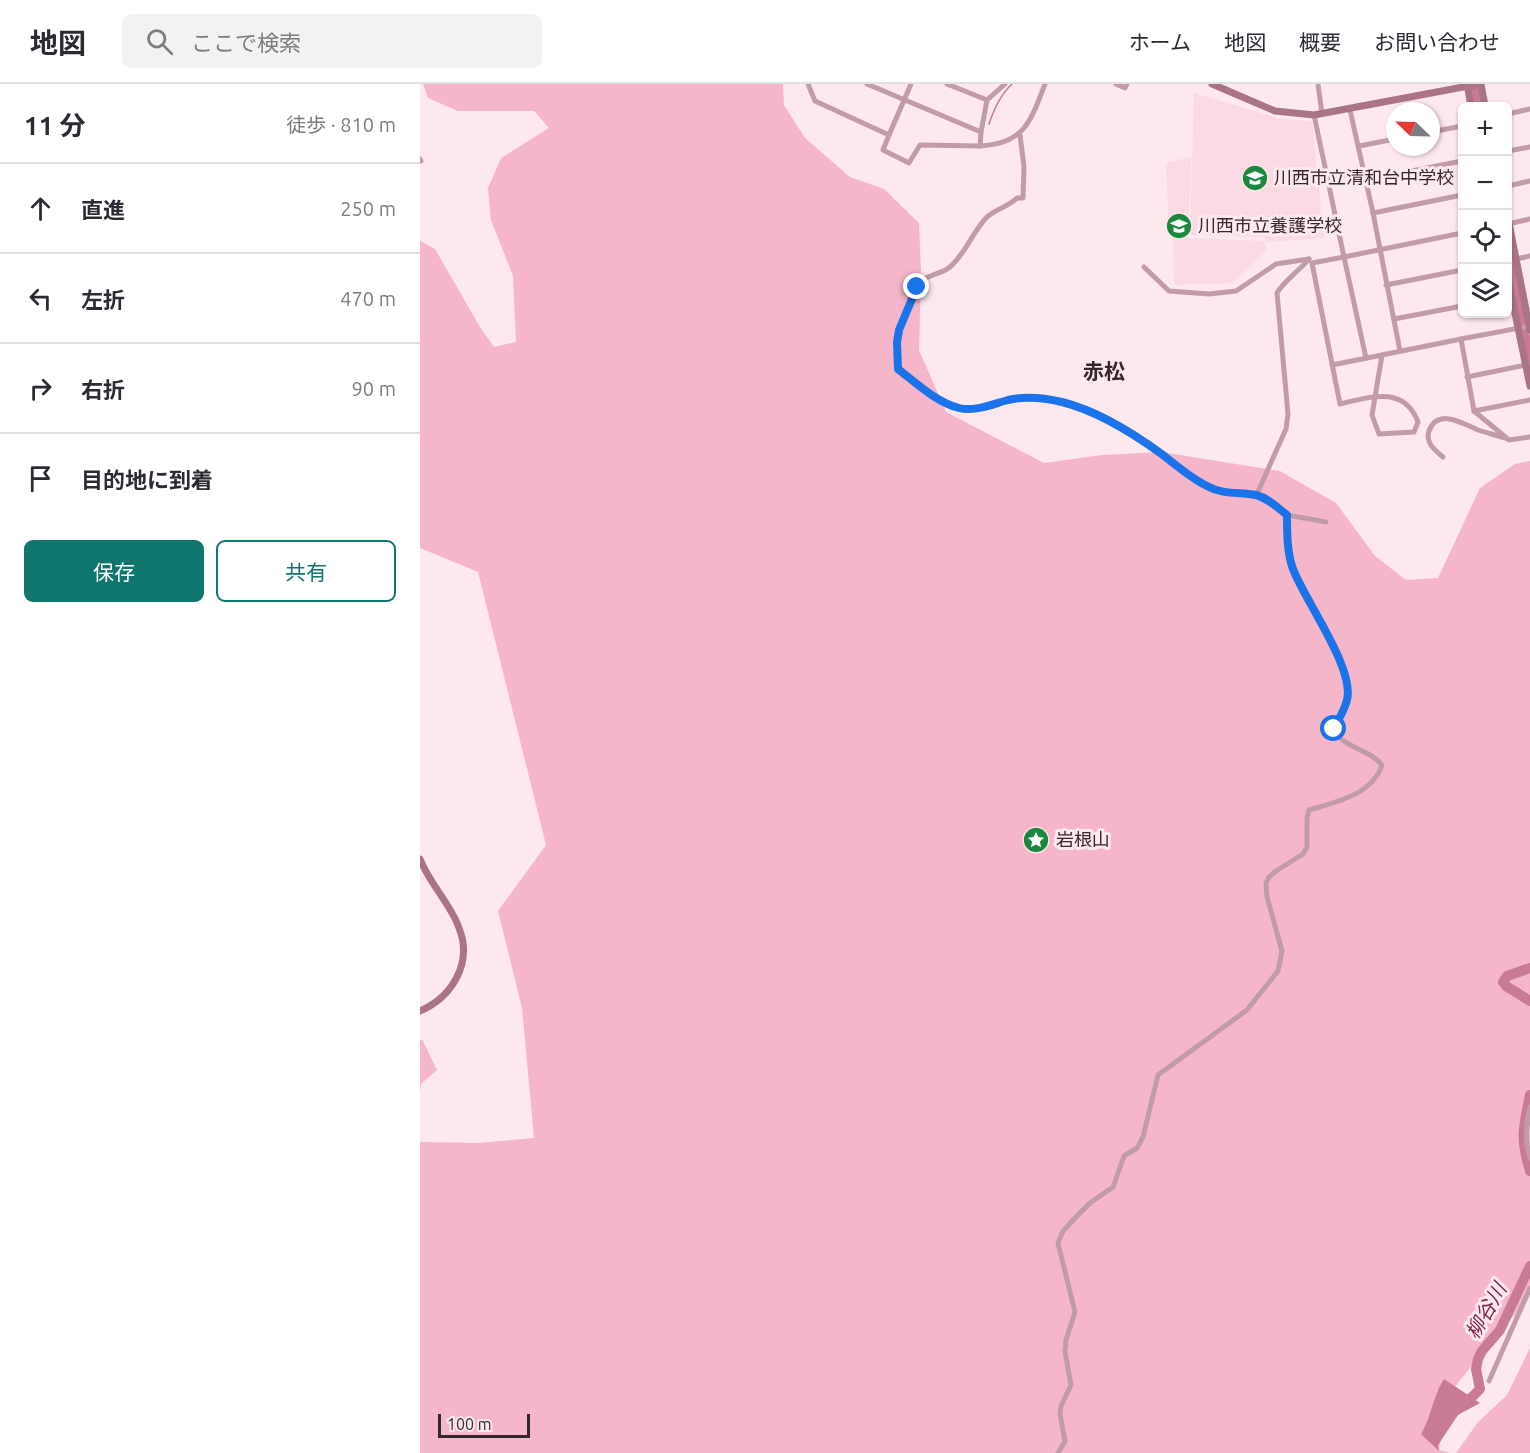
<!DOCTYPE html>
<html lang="ja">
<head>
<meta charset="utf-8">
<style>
	:root { --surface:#fff; --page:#f2f2f3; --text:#2b2b33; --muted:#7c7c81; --line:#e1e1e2; --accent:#0f766e }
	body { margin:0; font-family:Ubuntu,"Noto Sans JP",sans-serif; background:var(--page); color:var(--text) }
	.controls { position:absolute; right:18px; top:18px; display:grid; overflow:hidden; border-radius:9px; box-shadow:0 2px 4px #0004 }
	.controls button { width:54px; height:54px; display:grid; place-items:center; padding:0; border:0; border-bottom:2px solid var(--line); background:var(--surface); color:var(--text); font:30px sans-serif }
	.compass { position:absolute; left:966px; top:18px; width:54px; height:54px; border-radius:50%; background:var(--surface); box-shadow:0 2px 4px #0004; rotate:293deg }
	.scale { position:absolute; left:18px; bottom:15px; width:92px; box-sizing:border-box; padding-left:6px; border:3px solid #34272b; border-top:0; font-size:16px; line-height:21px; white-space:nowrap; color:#34272b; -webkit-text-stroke:4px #fde8ee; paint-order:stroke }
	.stop { position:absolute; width:18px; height:18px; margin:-14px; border:4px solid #1a73e8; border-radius:50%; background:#fff }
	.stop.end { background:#1a73e8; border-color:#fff; box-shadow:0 2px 6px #0008 }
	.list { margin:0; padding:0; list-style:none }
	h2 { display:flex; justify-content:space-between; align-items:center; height:78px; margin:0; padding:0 24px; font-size:26px }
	h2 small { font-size:20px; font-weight:400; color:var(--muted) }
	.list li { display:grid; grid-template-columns:39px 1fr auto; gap:18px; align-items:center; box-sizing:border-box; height:90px; padding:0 24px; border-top:2px solid var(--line) }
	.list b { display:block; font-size:22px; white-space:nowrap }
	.list em { font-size:20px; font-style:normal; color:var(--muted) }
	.actions { display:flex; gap:12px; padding:18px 24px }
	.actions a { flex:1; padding:14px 0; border:2px solid var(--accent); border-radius:9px; text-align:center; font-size:21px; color:var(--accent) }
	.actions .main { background:var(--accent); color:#fff }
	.icon { flex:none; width:33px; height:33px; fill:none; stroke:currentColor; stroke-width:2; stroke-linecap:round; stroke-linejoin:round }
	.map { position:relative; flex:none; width:1110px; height:1369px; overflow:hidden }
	header { display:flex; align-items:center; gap:36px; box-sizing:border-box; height:84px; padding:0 30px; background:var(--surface); border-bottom:2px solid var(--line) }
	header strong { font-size:28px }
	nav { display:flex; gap:33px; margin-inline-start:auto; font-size:21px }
	.search { width:420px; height:54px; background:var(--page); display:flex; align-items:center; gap:15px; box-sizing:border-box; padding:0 21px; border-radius:9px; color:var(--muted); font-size:22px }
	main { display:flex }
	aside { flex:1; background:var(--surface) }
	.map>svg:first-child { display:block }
	.built { fill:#fcdae3 }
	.green { fill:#f6b6ca }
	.water { fill:#c97b95 }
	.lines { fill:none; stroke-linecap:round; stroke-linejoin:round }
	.stream { stroke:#c97b95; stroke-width:1.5 }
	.river { stroke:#c97b95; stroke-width:10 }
	.street { stroke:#c19ca7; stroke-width:5 }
	.secondary { stroke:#a97485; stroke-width:7 }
	.route { stroke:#1a73e8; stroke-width:8 }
	.labels { text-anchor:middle; stroke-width:6; stroke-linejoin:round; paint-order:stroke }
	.poi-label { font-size:18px; fill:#34272b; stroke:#fde8ee; text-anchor:start }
	.water-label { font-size:20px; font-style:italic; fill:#7f2249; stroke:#fde8ee }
	.quarter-label { font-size:21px; font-weight:bold; fill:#34272b; stroke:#fde8ee }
</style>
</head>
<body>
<header>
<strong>地図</strong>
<div class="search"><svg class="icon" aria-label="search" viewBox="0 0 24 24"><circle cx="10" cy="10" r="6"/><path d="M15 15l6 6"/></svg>ここで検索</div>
<nav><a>ホーム</a><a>地図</a><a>概要</a><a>お問い合わせ</a></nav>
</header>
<main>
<aside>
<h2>11 分<small>徒歩 · 810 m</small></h2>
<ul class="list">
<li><svg class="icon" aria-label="ahead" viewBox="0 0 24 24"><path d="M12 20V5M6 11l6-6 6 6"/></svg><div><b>直進</b></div><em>250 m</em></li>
<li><svg class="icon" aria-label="left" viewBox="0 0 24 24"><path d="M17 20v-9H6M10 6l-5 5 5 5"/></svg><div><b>左折</b></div><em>470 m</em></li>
<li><svg class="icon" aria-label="right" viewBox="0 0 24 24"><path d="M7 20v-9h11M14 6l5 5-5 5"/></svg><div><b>右折</b></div><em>90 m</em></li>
<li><svg class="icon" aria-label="arrive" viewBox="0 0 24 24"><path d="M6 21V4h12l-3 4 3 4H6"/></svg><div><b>目的地に到着</b></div></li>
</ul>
<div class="actions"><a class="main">保存</a><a>共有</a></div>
</aside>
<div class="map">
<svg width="1110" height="1369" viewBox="0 0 1110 1369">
	<rect width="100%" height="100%" fill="#fde8ee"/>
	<g class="built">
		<path d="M774 9 861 35 892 37 904 154 847 158 843 153 770 151Z"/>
		<path d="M771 73 768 154 844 157 847 166 813 199 754 201 753 154 748 130 746 79Z"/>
	</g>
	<g class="green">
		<path d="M3 0H363L364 21 385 54 430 93 464 105 499 139 501 188 499 266 526 328 624 379 682 371 741 368 860 387 916 419 955 472 986 496 1018 494 1060 404 1095 380 1110 377V1207L1103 1225 1085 1239 1027 1313 1019 1366 1031 1369H0V1058L58 1059 114 1054 102 924 78 827 126 761 58 488 0 464V157L15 165 60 243 74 263 96 258 93 192 71 136 68 104 81 74 129 44 114 27H38L8 14Z"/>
		<path d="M2 955 17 986 1 1000 0 1009V957Z"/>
		<path d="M1110 1264V1369H1036L1058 1338 1087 1311Z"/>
	</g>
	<path class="water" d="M1024 1295 1060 1319 1038 1331 1018 1361 1019 1367 1001 1350C1012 1332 1012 1314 1024 1295Z"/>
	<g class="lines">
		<path class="stream" d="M569 40C574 25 580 11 592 0"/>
		<g class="river">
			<path d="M1054 0 1058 22"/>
			<path d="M1088 165 1110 279"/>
			<path d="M1110 884 1087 892 1083 898 1086 902 1110 917"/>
			<path d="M1110 1011C1103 1044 1100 1055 1110 1087"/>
			<path d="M1044 1321 1060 1305 1056 1285 1058 1275 1062 1267 1080 1246 1110 1182"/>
		</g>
		<g class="street">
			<path d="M388 0 395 17 469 51 463 66 489 79 500 61 560 62 561 48 567 16 585 0"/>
			<path d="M447 0 561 48"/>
			<path d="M527 0 567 16"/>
			<path d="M696 0 705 4 707 0"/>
			<path d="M898 0 902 30"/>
			<path d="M930 26 953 129 980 267"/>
			<path d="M1088 30 1110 25"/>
			<path d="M894 31 924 173 892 179 920 320C950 313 984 301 998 338L994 348 959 350 952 331 962 271 1041 255 1054 327 1089 356 1110 353"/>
			<path d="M1011 48 1042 42"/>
			<path d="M469 51 491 0"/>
			<path d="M600 51 604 83 603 114H597C588 123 575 125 566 134 552 149 546 169 530 183 522 190 509 190 502 197 492 206 478 244 477 257 476 266 478 276 478 285L526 320 542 325 570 322 589 316 610 313 641 317 680 331 741 370 764 388 788 403 800 408 836 411 844 414 867 431 906 438"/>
			<path d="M560 62C605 60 611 36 625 0"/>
			<path d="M939 62 975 55"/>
			<path d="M1088 67 1110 63"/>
			<path d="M0 75 1 77"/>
			<path d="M946 96 1042 77"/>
			<path d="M1088 102 1110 97"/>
			<path d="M953 129 1042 111"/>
			<path d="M1088 140 1110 135"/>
			<path d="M1096 175 1110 172"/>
			<path d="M724 183 749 207 789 210 816 207 856 180 889 175"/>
			<path d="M966 201 1042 186"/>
			<path d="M974 235 1042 222"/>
			<path d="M1041 255 1110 242"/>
			<path d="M946 274 924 173 1042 149"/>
			<path d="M912 281 962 271"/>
			<path d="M1047 293 1106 281"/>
			<path d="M1054 327 1110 316"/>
			<path d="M1023 373C1015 366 1005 359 1009 347 1018 323 1044 340 1058 346 1067 349 1076 351 1085 354"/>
			<path d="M836 412 866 345 868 330 857 209C863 198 880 186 889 175"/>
			<path d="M1110 1023C1106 1040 1104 1057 1110 1074"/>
			<path d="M1069 1297 1110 1204"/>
			<path d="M638 1369 645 1357 640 1330 641 1322 651 1301 645 1268 646 1256 655 1228 638 1159 643 1147 657 1132 670 1119 693 1103 704 1072 717 1064 723 1053 738 991 827 926 858 887 862 867 847 813 846 799 849 793 856 787 883 770 887 763V734L889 726C916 718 952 711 962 681 950 665 922 664 914 645 918 636 925 625 927 615 935 584 885 517 873 485 867 469 867 448 867 431"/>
		</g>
		<g class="secondary">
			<path d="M792 0 855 27 894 31 1059 0"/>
			<path d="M1047 0 1051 22"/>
			<path d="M1061 0 1065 22"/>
			<path d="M1088 134 1110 246"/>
			<path d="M1088 195 1110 302"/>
			<path d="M0 775C10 801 31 820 39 844 53 879 32 913 0 927"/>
		</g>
	</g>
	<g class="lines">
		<path class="route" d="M497 203 479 246 477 258 478 285C496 299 516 318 539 324 554 328 573 320 588 316 605 312 625 314 642 318 678 327 713 349 743 371 757 382 771 394 787 402 803 411 819 408 836 411 848 414 858 424 867 431 867 448 867 469 873 485 885 517 935 584 927 616 925 625 918 636 914 645"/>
	</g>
	<defs>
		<g id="school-disc" transform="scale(1.35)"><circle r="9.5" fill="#1c883f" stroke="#fde8ee"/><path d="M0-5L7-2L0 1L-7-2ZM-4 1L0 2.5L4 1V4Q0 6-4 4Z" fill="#fff"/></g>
		<g id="sight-disc" transform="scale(1.35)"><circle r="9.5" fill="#1c883f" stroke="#fde8ee"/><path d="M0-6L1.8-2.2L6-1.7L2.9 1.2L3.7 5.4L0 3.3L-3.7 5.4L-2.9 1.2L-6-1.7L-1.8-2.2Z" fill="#fff"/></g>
	</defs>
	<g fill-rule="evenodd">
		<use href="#school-disc" x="835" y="94"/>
		<use href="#school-disc" x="759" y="142"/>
		<use href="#sight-disc" x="616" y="756"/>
	</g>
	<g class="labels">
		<g class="poi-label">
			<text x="854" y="100">川西市立清和台中学校</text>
			<text x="778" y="148">川西市立養護学校</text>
			<text x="636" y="762">岩根山</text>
		</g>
		<g class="water-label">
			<text transform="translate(1066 1227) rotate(-60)" y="7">柳谷川</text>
		</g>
		<g class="quarter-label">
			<text x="684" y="295">赤松</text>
		</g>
	</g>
</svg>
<div class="controls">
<button>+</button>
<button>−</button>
<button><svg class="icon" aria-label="locate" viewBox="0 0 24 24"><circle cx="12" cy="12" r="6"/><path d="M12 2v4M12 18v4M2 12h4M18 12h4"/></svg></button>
<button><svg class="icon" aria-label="layers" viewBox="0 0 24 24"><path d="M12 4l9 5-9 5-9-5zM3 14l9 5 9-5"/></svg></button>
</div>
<svg class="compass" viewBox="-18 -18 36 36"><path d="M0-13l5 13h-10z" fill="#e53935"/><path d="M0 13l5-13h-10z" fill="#7c7c81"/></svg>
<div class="scale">100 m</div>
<div class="stop" style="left:914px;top:645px"></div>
<div class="stop end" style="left:497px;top:203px"></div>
</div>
</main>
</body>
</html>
